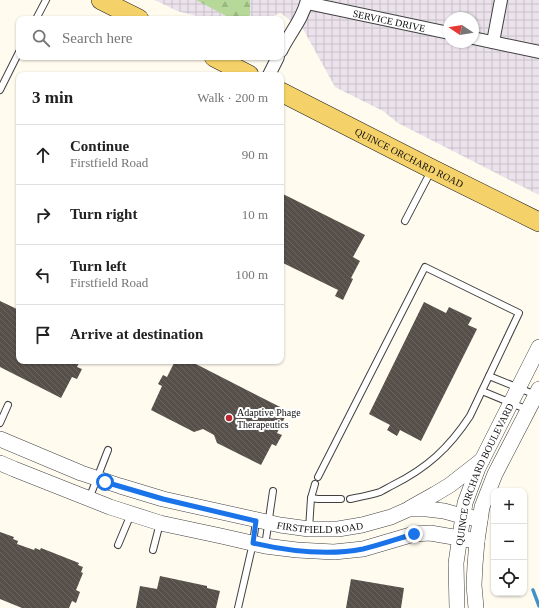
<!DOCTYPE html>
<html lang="en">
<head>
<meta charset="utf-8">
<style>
	:root { --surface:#fff; --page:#f6f6f6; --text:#222; --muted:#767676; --line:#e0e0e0 }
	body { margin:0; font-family:"Times New Roman",serif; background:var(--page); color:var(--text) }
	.controls { position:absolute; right:12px; bottom:12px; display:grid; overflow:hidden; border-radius:8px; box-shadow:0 1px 3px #0004 }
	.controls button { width:36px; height:36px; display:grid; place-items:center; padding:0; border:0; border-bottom:1px solid var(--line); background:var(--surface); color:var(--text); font:20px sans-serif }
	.compass { position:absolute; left:443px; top:12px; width:36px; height:36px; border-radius:50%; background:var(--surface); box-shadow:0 1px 3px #0004; rotate:282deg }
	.stop { position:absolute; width:12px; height:12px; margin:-9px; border:3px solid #1a73e8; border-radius:50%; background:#fff }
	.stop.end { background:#1a73e8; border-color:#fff; box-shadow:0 1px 4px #0008 }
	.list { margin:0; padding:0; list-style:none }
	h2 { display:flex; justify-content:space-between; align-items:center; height:52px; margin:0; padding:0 16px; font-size:17px }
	h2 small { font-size:13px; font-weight:400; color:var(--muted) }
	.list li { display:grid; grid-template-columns:26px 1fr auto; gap:12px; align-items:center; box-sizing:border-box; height:60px; padding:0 16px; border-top:1px solid var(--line) }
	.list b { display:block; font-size:15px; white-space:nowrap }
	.list p { margin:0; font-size:13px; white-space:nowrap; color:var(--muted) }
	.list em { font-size:13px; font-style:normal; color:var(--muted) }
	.icon { flex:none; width:22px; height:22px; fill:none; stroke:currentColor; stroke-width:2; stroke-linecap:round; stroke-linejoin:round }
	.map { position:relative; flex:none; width:539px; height:608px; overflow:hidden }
	.search { position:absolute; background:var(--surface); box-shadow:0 1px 3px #0004; left:16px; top:16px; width:268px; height:44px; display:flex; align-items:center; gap:10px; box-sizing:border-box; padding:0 14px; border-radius:8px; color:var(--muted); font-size:15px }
	.panel { position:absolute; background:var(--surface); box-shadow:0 1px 3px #0004; left:16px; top:72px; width:268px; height:292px; border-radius:8px }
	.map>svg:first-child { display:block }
	.industrial { fill:url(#industrial-grid); fill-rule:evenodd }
	.forest { fill:url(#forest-firs) }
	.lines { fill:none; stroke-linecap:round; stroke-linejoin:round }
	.stream { stroke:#3e92c9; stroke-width:3.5 }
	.building { fill:url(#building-back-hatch) }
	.service-casing { stroke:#414141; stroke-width:8 }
	.minor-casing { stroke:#414141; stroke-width:14 }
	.tertiary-casing { stroke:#414141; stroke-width:16 }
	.primary-casing { stroke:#1f1f1f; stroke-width:20 }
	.service { stroke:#fff; stroke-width:6 }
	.minor { stroke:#fff; stroke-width:12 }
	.tertiary { stroke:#fff; stroke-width:15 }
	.primary { stroke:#f5d269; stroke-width:19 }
	.route { stroke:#1a73e8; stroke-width:5 }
	.poi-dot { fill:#ba2930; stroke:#fff; stroke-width:1.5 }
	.labels { text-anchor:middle; stroke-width:4; stroke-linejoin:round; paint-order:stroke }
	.street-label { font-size:10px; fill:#0e0e0e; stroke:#fff }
	.poi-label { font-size:10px; fill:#0e0e0e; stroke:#fff; text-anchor:start }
</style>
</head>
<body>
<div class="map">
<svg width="539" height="608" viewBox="0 0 539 608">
	<defs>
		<pattern id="industrial-grid" width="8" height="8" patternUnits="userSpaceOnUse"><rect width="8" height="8" fill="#ebe2ec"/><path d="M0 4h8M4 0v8" fill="none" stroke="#c8c1c9"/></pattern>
		<pattern id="forest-firs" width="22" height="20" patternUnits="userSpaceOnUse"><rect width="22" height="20" fill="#b6d899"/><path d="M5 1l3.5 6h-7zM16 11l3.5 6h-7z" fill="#9bb883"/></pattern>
		<pattern id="building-back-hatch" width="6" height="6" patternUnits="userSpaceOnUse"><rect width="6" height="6" fill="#564f4a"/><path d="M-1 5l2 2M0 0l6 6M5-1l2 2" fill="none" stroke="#696460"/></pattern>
	</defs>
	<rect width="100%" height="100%" fill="#fffbef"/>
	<path class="industrial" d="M155 0H539V195L398 123 383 111 335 87 303 29 280 13 267 19H203L197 16 177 11ZM449 18H473V42H449Z"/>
	<path class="forest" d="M196 0H250V15L243 19H232Z"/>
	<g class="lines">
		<path class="stream" d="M533 590 539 606"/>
	</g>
	<g class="building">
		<path d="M281 193 365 235 353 257 360 261 351 278 353 279 343 300 335 296 338 290 281 262Z"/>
		<path d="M0 301 19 310V361H80L77 367 82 369 77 379 72 377 61 398 0 367Z"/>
		<path d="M424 302 446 313 449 307 472 318 468 325 477 329 421 441 400 430 397 436 387 430 390 425 369 414Z"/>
		<path d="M175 361H190L288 411 277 433 282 435 276 446 272 444 261 465 217 443 214 435 203 429 194 432 151 410 162 386 158 384 163 375 167 377Z"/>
		<path d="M0 532 14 537 13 539 18 541 17 544 34 550 35 548 40 550 41 548 79 563 78 565 83 567 81 572 83 573 76 590 80 592 76 603 72 601 69 608H22L0 599Z"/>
		<path d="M160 576 207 586V588L220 591 216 608H136L140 586 157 589Z"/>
		<path d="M351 579 404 588 401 608H346Z"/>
	</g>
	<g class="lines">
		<g class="service-casing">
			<g id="service">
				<path d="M36 19 46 0"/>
				<path d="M0 90 19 52"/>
				<path d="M405 221 431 171"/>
				<path d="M489 376 536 395"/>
				<path d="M482 391 528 410"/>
				<path d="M0 423 8 405"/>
				<path d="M318 477 425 267 519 313 470 416C449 448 427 468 393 485 389 487 384 490 380 492 371 495 360 497 350 499"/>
				<path d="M311 498 318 499H341"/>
				<path d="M89 499 108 450"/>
				<path d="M309 529 311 498 315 484"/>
				<path d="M118 545 131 514"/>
				<path d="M265 546 273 491"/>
				<path d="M153 550 160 523"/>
				<path d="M238 608 253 543 256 521"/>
			</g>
		</g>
		<g class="minor-casing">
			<g id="minor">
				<path id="s1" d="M307 3 449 33"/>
				<path d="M473 38 539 52"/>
				<path d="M493 42 501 0"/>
				<path d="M281 51C289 34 303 19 307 0"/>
				<path d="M269 75 278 57"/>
			</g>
		</g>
		<g class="tertiary-casing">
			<g id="tertiary">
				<path id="s2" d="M0 439 81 473 120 486 163 499 280 525 309 529H338L362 525 391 517 409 509H427L444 511 462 516 480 519"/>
				<path d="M0 463 14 469 110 507 160 523 221 536 265 546 297 550 334 552 363 549 414 534 430 533 477 541"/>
				<path d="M410 508 435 494 450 485 482 460"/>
				<path id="s3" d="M457 608 456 563 465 503 478 468 539 347"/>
				<path d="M476 608 474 585 475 565 477 541 482 507 495 474 539 389"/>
			</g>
		</g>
		<g class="primary-casing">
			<g id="primary">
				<path d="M101 0 139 19"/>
				<path d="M214 57 249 75"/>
				<path id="s4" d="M281 92 432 169 539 222"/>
			</g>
		</g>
		<use href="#service" class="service"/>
		<use href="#minor" class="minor"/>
		<use href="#tertiary" class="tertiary"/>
		<use href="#primary" class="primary"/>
	</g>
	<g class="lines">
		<path class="route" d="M105 482 163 499 256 521 253 543C288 551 328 556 363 549 380 545 397 539 414 534"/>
	</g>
	<circle class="poi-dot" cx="229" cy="418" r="4"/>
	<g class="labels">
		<g class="street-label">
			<text dy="4" stroke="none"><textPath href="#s1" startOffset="84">SERVICE DRIVE</textPath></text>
			<text dy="4" stroke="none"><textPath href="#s4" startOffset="144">QUINCE ORCHARD ROAD</textPath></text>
			<text dy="4" stroke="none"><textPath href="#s3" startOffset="139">QUINCE ORCHARD BOULEVARD</textPath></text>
			<text dy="4" stroke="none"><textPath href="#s2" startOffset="334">FIRSTFIELD ROAD</textPath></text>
		</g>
		<g class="poi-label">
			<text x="237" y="416">Adaptive Phage<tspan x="237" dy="12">Therapeutics</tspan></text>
		</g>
	</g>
</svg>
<div class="controls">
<button>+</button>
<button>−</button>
<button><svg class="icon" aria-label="locate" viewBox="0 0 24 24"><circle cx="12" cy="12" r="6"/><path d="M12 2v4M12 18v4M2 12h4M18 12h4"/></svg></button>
</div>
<svg class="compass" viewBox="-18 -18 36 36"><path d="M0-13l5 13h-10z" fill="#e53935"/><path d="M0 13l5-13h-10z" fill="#767676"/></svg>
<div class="stop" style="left:105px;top:482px"></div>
<div class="stop end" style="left:414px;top:534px"></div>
<div class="search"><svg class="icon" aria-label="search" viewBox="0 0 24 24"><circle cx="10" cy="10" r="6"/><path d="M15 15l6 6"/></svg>Search here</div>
<section class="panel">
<h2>3 min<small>Walk · 200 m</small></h2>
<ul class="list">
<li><svg class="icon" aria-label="ahead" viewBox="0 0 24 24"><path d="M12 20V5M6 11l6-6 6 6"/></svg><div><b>Continue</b><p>Firstfield Road</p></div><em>90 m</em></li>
<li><svg class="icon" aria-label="right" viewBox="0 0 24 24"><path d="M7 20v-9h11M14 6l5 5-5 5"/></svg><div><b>Turn right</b></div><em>10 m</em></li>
<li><svg class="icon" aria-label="left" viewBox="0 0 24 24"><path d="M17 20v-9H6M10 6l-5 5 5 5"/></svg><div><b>Turn left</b><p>Firstfield Road</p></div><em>100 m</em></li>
<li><svg class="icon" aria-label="arrive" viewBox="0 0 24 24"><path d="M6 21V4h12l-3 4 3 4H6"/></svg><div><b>Arrive at destination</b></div></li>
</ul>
</section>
</div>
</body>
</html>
